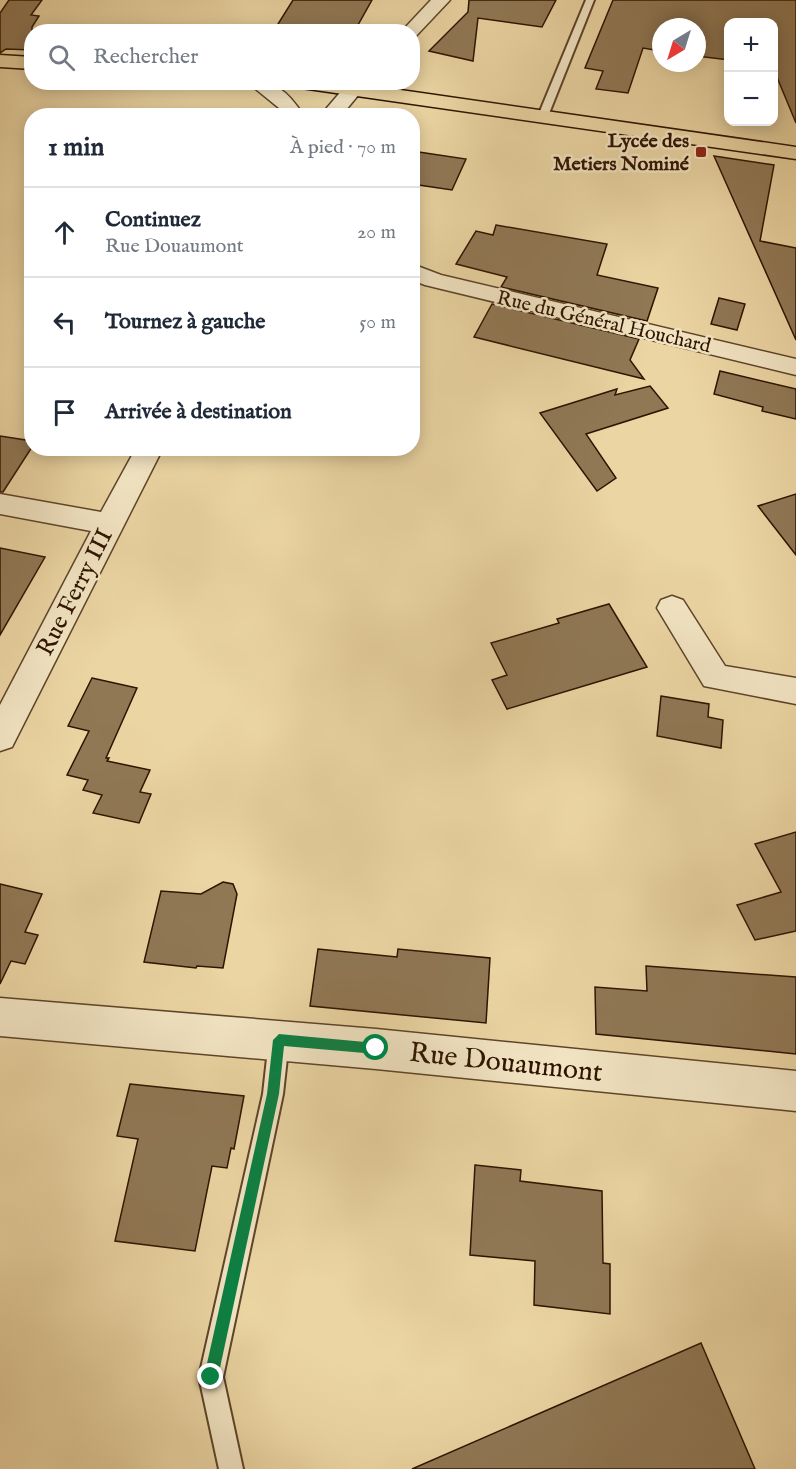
<!DOCTYPE html>
<html lang="fr">
<head>
<meta charset="utf-8">
<style>
	:root { --surface:#fff; --page:#f2f2f3; --text:#1f2937; --muted:#747a83; --line:#e0e1e3 }
	body { margin:0; font-family:"IM FELL English",serif; background:var(--page); color:var(--text) }
	.controls { position:absolute; right:18px; top:18px; display:grid; overflow:hidden; border-radius:12px; box-shadow:0 3px 15px #0003 }
	.controls button { width:54px; height:54px; display:grid; place-items:center; padding:0; border:0; border-bottom:2px solid var(--line); background:var(--surface); color:var(--text); font:30px sans-serif }
	.compass { position:absolute; left:652px; top:18px; width:54px; height:54px; border-radius:50%; background:var(--surface); box-shadow:0 3px 15px #0003; rotate:218deg }
	.stop { position:absolute; width:18px; height:18px; margin:-14px; border:4px solid #0b8043; border-radius:50%; background:#fff }
	.stop.end { background:#0b8043; border-color:#fff; box-shadow:0 2px 6px #0008 }
	.list { margin:0; padding:0; list-style:none }
	h2 { display:flex; justify-content:space-between; align-items:center; height:78px; margin:0; padding:0 24px; font-size:26px }
	h2 small { font-size:20px; font-weight:400; color:var(--muted) }
	.list li { display:grid; grid-template-columns:39px 1fr auto; gap:18px; align-items:center; box-sizing:border-box; height:90px; padding:0 24px; border-top:2px solid var(--line) }
	.list b { display:block; font-size:22px; white-space:nowrap }
	.list p { margin:0; font-size:20px; white-space:nowrap; color:var(--muted) }
	.list em { font-size:20px; font-style:normal; color:var(--muted) }
	.icon { flex:none; width:33px; height:33px; fill:none; stroke:currentColor; stroke-width:2; stroke-linecap:round; stroke-linejoin:round }
	.map { position:relative; flex:none; width:796px; height:1469px; overflow:hidden }
	.search { position:absolute; background:var(--surface); box-shadow:0 3px 15px #0003; left:24px; top:24px; width:396px; height:66px; display:flex; align-items:center; gap:15px; box-sizing:border-box; padding:0 21px; border-radius:24px; color:var(--muted); font-size:22px }
	.panel { position:absolute; background:var(--surface); box-shadow:0 3px 15px #0003; left:24px; top:108px; width:396px; height:348px; border-radius:24px }
	.map>svg:first-child { display:block }
	.building { fill:#907855; stroke:#2e1400; stroke-width:1.5 }
	.lines { fill:none; stroke-linecap:round; stroke-linejoin:round }
	.service-casing { stroke:#5d4429; stroke-width:4 }
	.minor-casing { stroke:#5d4429; stroke-width:3 }
	.primary-casing { stroke:#2e1400; stroke-width:3 }
	.service { fill:#f2e4c3; fill-rule:evenodd }
	.minor { fill:#f2e4c3; fill-rule:evenodd }
	.primary { fill:#ebd5a3; fill-rule:evenodd }
	.route { fill:#0b8043 }
	.poi-dot { fill:#8f2418; stroke:#f2e4c3; stroke-width:2 }
	.labels { text-anchor:middle; stroke-width:5; stroke-linejoin:round; paint-order:stroke }
	.far-poi-label { font-size:20px; font-weight:bold; fill:#2e1400; stroke:#f2e4c3; text-anchor:end }
	.far-street-label { font-size:20px; fill:#2e1400; stroke:#f2e4c3 }
	.street-label { font-size:24px; fill:#2e1400; stroke:#f2e4c3 }
	.near-street-label { font-size:28px; fill:#2e1400; stroke:#f2e4c3 }
</style>
</head>
<body>
<div class="map">
<svg width="796" height="1469" viewBox="0 0 796 1469">
	<rect width="100%" height="100%" fill="#ebd5a3"/>
	<filter id="stains"><feTurbulence type="fractalNoise" baseFrequency=".00333" numOctaves="4"/><feColorMatrix values="0 0 0 0 .2 0 0 0 0 .09 0 0 0 0 .02 0 0 0 .5 -.17"/></filter>
	<radialGradient id="worn" r=".72"><stop offset=".6" stop-color="#630" stop-opacity="0"/><stop offset="1" stop-color="#630" stop-opacity=".3"/></radialGradient>
	<g class="building">
		<path d="M9 0H42L31 15 39 16 32 27V50L6 49 0 53V13Z"/>
		<path d="M293 0H372L354 32H273Z"/>
		<path d="M469 0H556L542 27 478 18 473 61 429 51 468 12Z"/>
		<path d="M613 0H796V123L774 70V22H729V60L697 56V27H661V51L643 48 628 93 596 89 603 71 585 68Z"/>
		<path d="M412 151 466 159 452 190 412 184Z"/>
		<path d="M714 156 774 165 760 241 796 248V340Z"/>
		<path d="M496 225 607 244 597 275 658 288 647 321 501 287 507 277 456 264 476 231 493 235Z"/>
		<path d="M719 298 745 304 737 330 711 324Z"/>
		<path d="M492 304 639 339 630 360 644 379 474 337Z"/>
		<path d="M720 371 796 389V419L762 411 763 407 714 394Z"/>
		<path d="M650 386 668 408 586 434 616 478 597 491 540 413 617 389 615 395Z"/>
		<path d="M0 436 32 441V447L3 492H0Z"/>
		<path d="M796 494V555L758 506Z"/>
		<path d="M0 548 45 557 0 635Z"/>
		<path d="M609 604 647 667 507 709 492 680 507 675 491 643 559 623 557 619Z"/>
		<path d="M92 678 137 688 106 758H109L107 761 150 770 140 792 151 794 139 823 93 813 102 795 83 790 88 780 67 775 89 731 68 726Z"/>
		<path d="M661 696 709 704 708 717 723 720 721 748 657 736Z"/>
		<path d="M796 832V931L755 940 737 905 781 892 755 844Z"/>
		<path d="M223 882 233 884 237 894 223 968 197 966 196 968 144 962 161 891 201 894Z"/>
		<path d="M0 884 42 894 25 932 38 935 25 964 11 961 0 984Z"/>
		<path d="M318 949 397 957 398 949 490 958 486 1023 310 1006Z"/>
		<path d="M646 966 796 977V1054L596 1034 595 987 647 991Z"/>
		<path d="M130 1084 244 1096 234 1149 231 1148 227 1168 212 1166 195 1251 115 1241 138 1139 117 1136Z"/>
		<path d="M475 1165 521 1170 520 1181 602 1191 603 1263 610 1264V1314L534 1305 535 1261 470 1255Z"/>
		<path d="M701 1343 755 1469H412Z"/>
	</g>
	<g class="lines">
		<g class="service-casing">
			<g id="service">
				<path d="M586 0H594L548 116 539 118 538 116Z"/>
				<path d="M279 1030 286 1033 289 1040 283 1094 223 1377 243 1469H219L199 1377 263 1094 269 1040 272 1033Z"/>
			</g>
		</g>
		<g class="minor-casing">
			<g id="minor">
				<path d="M431 0H450L416 36 412 37V32H401Z"/>
				<path d="M247 82C277 82 287 90 304 116H284L279 108Z"/>
				<path d="M349 82H369L341 116H320Z"/>
				<path d="M412 264 441 275 796 359V375L425 285 412 280Z"/>
				<path d="M136 448H163L12 747 0 751V705L91 531 0 514V494L101 512Z"/>
				<path d="M672 596 683 600 725 666 796 678V704L704 686 657 608 661 600Z"/>
				<path d="M0 998 376 1029 796 1071V1111L376 1069 0 1036Z"/>
			</g>
		</g>
		<g class="primary-casing">
			<g id="primary">
				<path d="M0 55 32 57V69L0 67Z"/>
				<path d="M292 82H345L796 147V159L301 88 294 86Z"/>
			</g>
		</g>
		<use href="#service" class="service"/>
		<use href="#minor" class="minor"/>
		<use href="#primary" class="primary"/>
	</g>
	<path class="route" d="M279 1034 376 1043 382 1048 376 1054 284 1046 279 1094 218 1377 216 1382 211 1384 206 1382 204 1377 267 1094 273 1040Z"/>
	<rect class="poi-dot" x="695" y="146" width="12" height="12" rx="3"/>
	<g class="labels">
		<g class="far-poi-label">
			<text x="689" y="147">Lycée des<tspan x="689" dy="23">Metiers Nominé</tspan></text>
		</g>
		<g class="far-street-label">
			<text transform="translate(604 321) rotate(13)" y="7">Rue du Général Houchard</text>
		</g>
		<g class="street-label">
			<text transform="translate(74 592) rotate(-63)" y="8">Rue Ferry III</text>
		</g>
		<g class="near-street-label">
			<text transform="translate(506 1061) rotate(6)" y="10">Rue Douaumont</text>
		</g>
	</g>
	<rect width="100%" height="100%" filter="url(#stains)"/>
	<rect width="100%" height="100%" fill="url(#worn)"/>
</svg>
<div class="controls">
<button>+</button>
<button>−</button>
</div>
<svg class="compass" viewBox="-18 -18 36 36"><path d="M0-13l5 13h-10z" fill="#e53935"/><path d="M0 13l5-13h-10z" fill="#747a83"/></svg>
<div class="stop" style="left:376px;top:1048px"></div>
<div class="stop end" style="left:211px;top:1377px"></div>
<div class="search"><svg class="icon" aria-label="search" viewBox="0 0 24 24"><circle cx="10" cy="10" r="6"/><path d="M15 15l6 6"/></svg>Rechercher</div>
<section class="panel">
<h2>1 min<small>À pied · 70 m</small></h2>
<ul class="list">
<li><svg class="icon" aria-label="ahead" viewBox="0 0 24 24"><path d="M12 20V5M6 11l6-6 6 6"/></svg><div><b>Continuez</b><p>Rue Douaumont</p></div><em>20 m</em></li>
<li><svg class="icon" aria-label="left" viewBox="0 0 24 24"><path d="M17 20v-9H6M10 6l-5 5 5 5"/></svg><div><b>Tournez à gauche</b></div><em>50 m</em></li>
<li><svg class="icon" aria-label="arrive" viewBox="0 0 24 24"><path d="M6 21V4h12l-3 4 3 4H6"/></svg><div><b>Arrivée à destination</b></div></li>
</ul>
</section>
</div>
</body>
</html>
